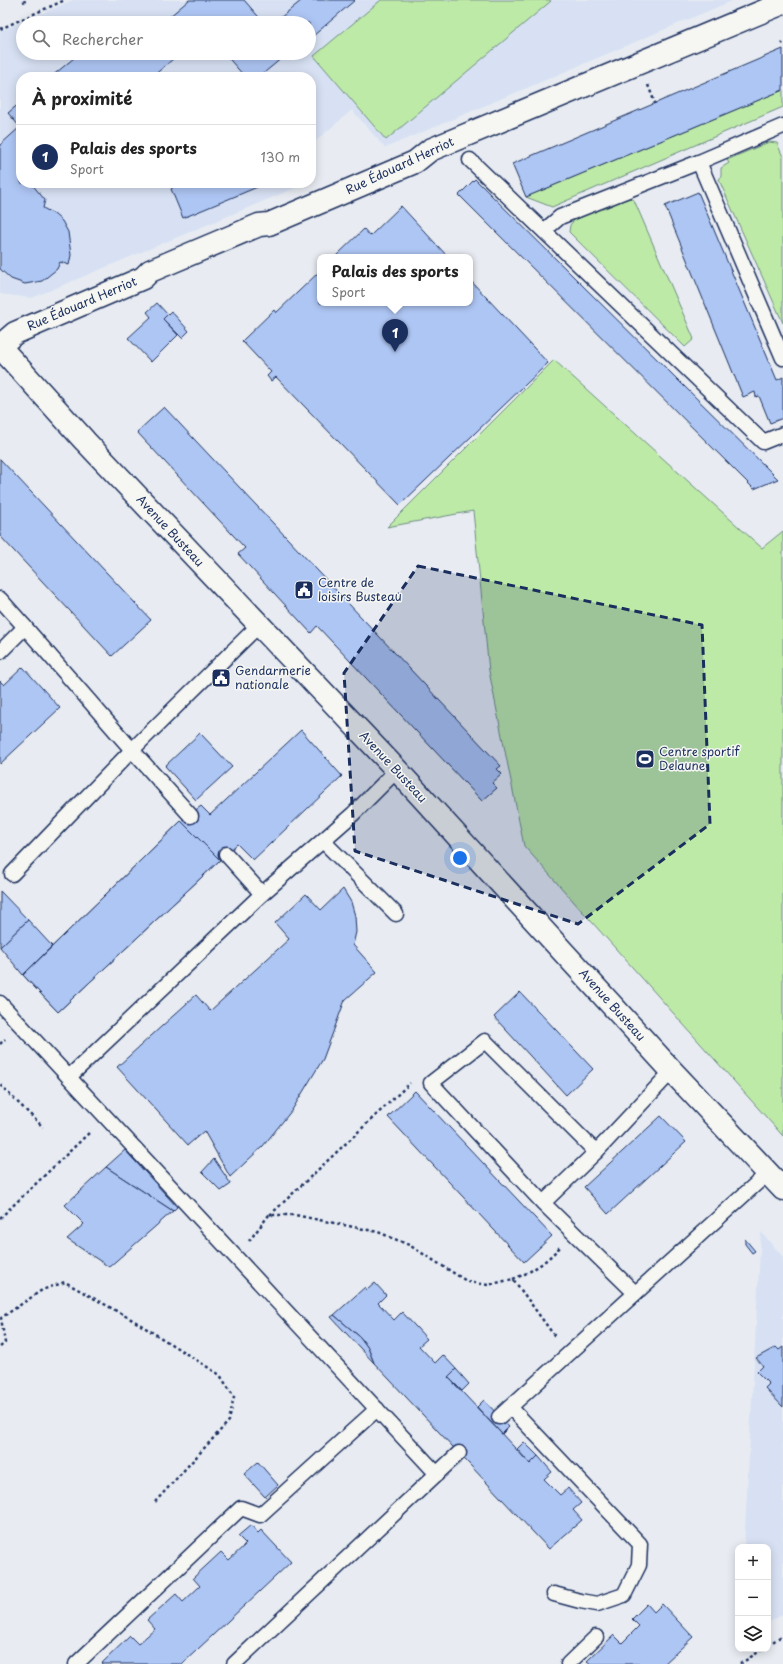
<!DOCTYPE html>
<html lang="fr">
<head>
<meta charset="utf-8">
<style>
	:root { --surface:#fff; --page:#f2f2f2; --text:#222; --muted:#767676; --line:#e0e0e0; --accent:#1b2f5e }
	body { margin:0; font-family:"Playpen Sans",sans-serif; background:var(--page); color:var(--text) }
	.controls { position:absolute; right:12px; bottom:12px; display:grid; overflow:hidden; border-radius:8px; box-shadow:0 2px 10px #0003 }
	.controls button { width:36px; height:36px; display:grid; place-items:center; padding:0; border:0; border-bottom:1px solid var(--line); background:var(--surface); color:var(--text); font:20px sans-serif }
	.you { position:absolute; left:460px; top:858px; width:14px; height:14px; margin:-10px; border:3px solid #fff; border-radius:50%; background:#1a73e8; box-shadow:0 0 0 6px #1a73e833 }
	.badge { display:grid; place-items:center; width:26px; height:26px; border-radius:50%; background:var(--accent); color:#fff; font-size:13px; font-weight:700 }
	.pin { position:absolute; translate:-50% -33px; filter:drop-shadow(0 1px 2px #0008) }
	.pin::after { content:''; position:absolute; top:21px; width:14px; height:12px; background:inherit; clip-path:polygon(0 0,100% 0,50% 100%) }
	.popup { position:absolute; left:317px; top:254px; width:156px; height:52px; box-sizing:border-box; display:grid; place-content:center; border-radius:8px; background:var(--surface); filter:drop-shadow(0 1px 3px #0005); font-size:13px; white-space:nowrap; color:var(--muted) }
	.popup b { font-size:15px; color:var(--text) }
	.popup::after { content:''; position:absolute; left:50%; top:100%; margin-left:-8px; border:8px solid transparent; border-top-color:var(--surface) }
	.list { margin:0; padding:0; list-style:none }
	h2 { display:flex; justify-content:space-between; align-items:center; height:52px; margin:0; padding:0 16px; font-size:17px }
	h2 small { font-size:13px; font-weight:400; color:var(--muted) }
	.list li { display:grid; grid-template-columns:26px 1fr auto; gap:12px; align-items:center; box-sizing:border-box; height:64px; padding:0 16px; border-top:1px solid var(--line) }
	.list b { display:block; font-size:15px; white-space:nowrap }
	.list p { margin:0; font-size:13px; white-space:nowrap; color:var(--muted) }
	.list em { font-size:13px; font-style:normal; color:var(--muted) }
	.icon { flex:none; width:22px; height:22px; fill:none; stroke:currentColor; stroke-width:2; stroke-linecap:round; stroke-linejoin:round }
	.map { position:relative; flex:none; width:783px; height:1664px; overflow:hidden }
	.search { position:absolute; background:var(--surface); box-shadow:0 2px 10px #0003; left:16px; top:16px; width:300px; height:44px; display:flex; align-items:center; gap:10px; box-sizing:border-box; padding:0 14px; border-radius:22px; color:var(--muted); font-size:15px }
	.panel { position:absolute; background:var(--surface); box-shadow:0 2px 10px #0003; left:16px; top:72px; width:300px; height:116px; border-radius:16px }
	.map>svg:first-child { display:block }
	.built { fill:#d7e1f3; fill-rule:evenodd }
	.green { fill:#beeaa7; stroke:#6c8c82 }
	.building { fill:#aec6f4; stroke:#1b2f5e }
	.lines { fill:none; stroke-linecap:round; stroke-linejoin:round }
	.lane-casing { stroke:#1b2f5e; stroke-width:17 }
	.street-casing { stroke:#1b2f5e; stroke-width:25 }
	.path { stroke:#1b2f5e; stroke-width:2.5; stroke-dasharray:3 3; stroke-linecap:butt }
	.lane { stroke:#f6f6f2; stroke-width:14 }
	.street { stroke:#f6f6f2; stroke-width:22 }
	.marked { fill:#1b2f5e; fill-opacity:0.2; stroke:#1b2f5e; stroke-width:3; stroke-dasharray:8 5; stroke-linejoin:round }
	.labels { text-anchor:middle; stroke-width:3; stroke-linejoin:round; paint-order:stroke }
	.street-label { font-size:12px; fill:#1b2f5e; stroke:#f6f6f2 }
	.poi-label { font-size:12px; fill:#1b2f5e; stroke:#f6f6f2; text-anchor:start }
</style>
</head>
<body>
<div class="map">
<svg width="783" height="1664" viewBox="0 0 783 1664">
	<rect width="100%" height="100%" fill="#e8ecf2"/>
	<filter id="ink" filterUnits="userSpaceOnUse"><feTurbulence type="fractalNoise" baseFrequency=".025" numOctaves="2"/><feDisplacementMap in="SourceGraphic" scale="8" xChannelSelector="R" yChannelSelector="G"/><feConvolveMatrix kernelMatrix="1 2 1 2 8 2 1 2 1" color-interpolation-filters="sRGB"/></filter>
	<g filter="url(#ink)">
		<g class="built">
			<path d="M73 0H734L385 148 352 110 311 145V77H21V183H307L32 298 0 294V31ZM23 23H309V53H23Z"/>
			<path d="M761 1232 783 1257V1614L768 1623V1547H744Z"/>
		</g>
		<g class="green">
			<path d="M381 0H550L551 1 386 140 314 56Z"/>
			<path d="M783 90V107L552 207 526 197Z"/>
			<path d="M769 142 777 143 783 157V323L719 180 721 176V168L729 163 727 160Z"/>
			<path d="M627 197 634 200 694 339 685 347 569 232 570 225 574 220Z"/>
			<path d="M554 360 762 548 783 531V1136L524 846 489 671 473 511 387 527Z"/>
		</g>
		<g class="building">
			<path d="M189 0H244L264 23H162Z"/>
			<path d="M302 0H355L313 36 312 34 309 36V23H274Z"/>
			<path d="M783 49V90L526 197 512 164Z"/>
			<path d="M80 53H97L102 59 109 53H180L152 77H51Z"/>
			<path d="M224 53H288L259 77H245Z"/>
			<path d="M21 102V183H31L45 200 43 208 54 214 62 221 68 232 71 255 69 265 60 262 57 269 42 281 25 284 11 279 0 269V145L20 127 8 113Z"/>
			<path d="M475 179 778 479 754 489 459 195Z"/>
			<path d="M178 183H267L183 218 171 189Z"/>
			<path d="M698 192 777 380 783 377V418L770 423 759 396 756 397 755 392 743 397 665 206Z"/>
			<path d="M401 206 448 257H335L364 229 370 236Z"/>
			<path d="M320 271V303H470V280L548 363 400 505 276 377 271 381 267 376 271 372 242 341 274 310 276 313Z"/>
			<path d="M157 303 168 315 163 319 178 335 151 362 128 338 151 317 147 312Z"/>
			<path d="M171 311 189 331 182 338 163 319Z"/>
			<path d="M164 407 501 766 497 769 502 774 492 783 497 788 482 801 317 626 311 633 238 554 245 548 137 432Z"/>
			<path d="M0 459 151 620 112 656 0 536Z"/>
			<path d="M23 667 60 708 0 764V681L4 685Z"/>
			<path d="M301 730 342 776 253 860 237 844 58 1012 23 975 181 821 201 806 210 815Z"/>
			<path d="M200 733 232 767 196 800 165 766Z"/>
			<path d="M181 821 220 860 58 1012 23 975Z"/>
			<path d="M343 889 351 902 355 916 356 932 353 945 377 972 345 1000 323 1059 292 1110 263 1146 230 1177 204 1131 188 1145 117 1067 196 995 210 1011 289 939 275 923 306 894 321 910Z"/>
			<path d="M0 891 28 920 0 947Z"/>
			<path d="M28 920 52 946 23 975 0 947Z"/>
			<path d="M520 992 593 1069 566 1095 494 1017Z"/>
			<path d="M415 1091 552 1236 524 1262 388 1117Z"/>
			<path d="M661 1116 686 1142 608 1214 584 1187Z"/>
			<path d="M125 1150 177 1207 173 1211 106 1167Z"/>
			<path d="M214 1159 231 1184 221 1191 202 1172Z"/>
			<path d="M106 1167 173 1211 109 1267 67 1239 84 1224 65 1205Z"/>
			<path d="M745 1239 755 1251 752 1253 745 1244Z"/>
			<path d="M375 1283 386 1295 378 1303 394 1320 402 1312 427 1339 419 1346 435 1363 443 1355 456 1369 448 1377 530 1464 538 1456 552 1472 544 1479 560 1495 568 1488 581 1503 573 1510 582 1520 549 1549 374 1363 368 1348 360 1337 334 1315 365 1287 367 1290Z"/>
			<path d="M334 1315 360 1337 368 1348 374 1363 331 1317Z"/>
			<path d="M776 1347 779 1350 783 1347V1407L765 1388 769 1384 757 1372 763 1366 756 1358Z"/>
			<path d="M456 1369 469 1384 462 1391 448 1377Z"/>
			<path d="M484 1400 509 1427 502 1434 477 1407Z"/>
			<path d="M524 1442 538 1456 530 1464 517 1449Z"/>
			<path d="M258 1462 278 1485 265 1497 244 1474Z"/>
			<path d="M251 1525 258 1533 261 1530 291 1562 182 1664H103L102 1663 130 1636 138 1644 155 1629 147 1620 176 1594 183 1602 200 1586 193 1578 221 1552 229 1560 246 1544 238 1536Z"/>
			<path d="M647 1604 654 1612 662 1604 693 1637 664 1664H591L587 1661 614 1635 622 1643 639 1626 632 1619Z"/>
		</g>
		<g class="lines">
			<g class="lane-casing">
				<g id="lane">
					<path d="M470 160 763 442 783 434"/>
					<path d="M699 162 783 358"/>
					<path d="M545 230 560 217 699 162 783 126"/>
					<path d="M0 599 25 627"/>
					<path d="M0 652 25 627 132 750 12 874"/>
					<path d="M191 816 132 750 259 625"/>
					<path d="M323 841 396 914"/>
					<path d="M226 854 262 894"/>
					<path d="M0 1003 437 1474"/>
					<path d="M69 1077 262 894 353 814 397 770"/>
					<path d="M596 1152 672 1071"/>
					<path d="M543 1203 596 1152 485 1041 431 1083 543 1203 635 1293"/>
					<path d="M510 1407 640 1544 639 1565 624 1595 597 1604 580 1601 554 1594"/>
					<path d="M499 1417 768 1173"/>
					<path d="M76 1664 241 1508 260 1515 377 1409"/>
					<path d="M234 1664 459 1453"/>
					<path d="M568 1664 596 1637"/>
				</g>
			</g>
			<g class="street-casing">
				<g id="street">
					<path d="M0 346 15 333 143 278 150 271 259 225 269 224 415 162 430 150 783 3"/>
					<path d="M0 347 85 441 397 770 672 1071 783 1189"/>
				</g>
			</g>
			<g class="path">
				<path d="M23 2 28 0"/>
				<path d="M0 29 65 0"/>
				<path d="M782 44 783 43"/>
				<path d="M648 85 655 103"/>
				<path d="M0 1044 5 1039"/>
				<path d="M0 1085 43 1127"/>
				<path d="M270 1215 410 1083"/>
				<path d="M0 1218 91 1131"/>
				<path d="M249 1241 269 1215H295L378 1232 409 1245 468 1282 488 1285 513 1279 556 1338"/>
				<path d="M513 1279C532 1272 546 1262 560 1247"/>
				<path d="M0 1347 5 1343 1 1318 42 1290 65 1282 136 1322 220 1375 234 1397 229 1421 155 1502"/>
				<path d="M768 1645 783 1635"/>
				<path d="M740 1664 763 1649"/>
			</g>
			<use href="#lane" class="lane"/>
			<use href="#street" class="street"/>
		</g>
	</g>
	<path class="marked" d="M418 566 702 625 710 824 578 924 355 851 344 673Z"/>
	<defs>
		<g id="civic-square" transform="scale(1)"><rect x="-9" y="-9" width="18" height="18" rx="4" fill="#1b2f5e" stroke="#f6f6f2"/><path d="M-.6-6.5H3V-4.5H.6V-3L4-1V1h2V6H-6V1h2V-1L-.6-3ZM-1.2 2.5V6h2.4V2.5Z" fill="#fff"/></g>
		<g id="stadium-square" transform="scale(1)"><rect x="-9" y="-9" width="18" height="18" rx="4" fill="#1b2f5e" stroke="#f6f6f2"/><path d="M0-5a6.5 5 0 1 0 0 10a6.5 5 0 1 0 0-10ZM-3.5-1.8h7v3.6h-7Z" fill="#fff"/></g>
	</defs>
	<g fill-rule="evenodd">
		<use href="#civic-square" x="304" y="590"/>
		<use href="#civic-square" x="221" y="678"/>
		<use href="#stadium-square" x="645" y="759"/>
	</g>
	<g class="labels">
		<g class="street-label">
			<text transform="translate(400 166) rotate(-25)" y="4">Rue Édouard Herriot</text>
			<text transform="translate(82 304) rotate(-23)" y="4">Rue Édouard Herriot</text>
			<text transform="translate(170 531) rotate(47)" y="4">Avenue Busteau</text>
			<text transform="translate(393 767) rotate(47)" y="4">Avenue Busteau</text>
			<text transform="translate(612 1005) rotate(48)" y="4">Avenue Busteau</text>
		</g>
		<g class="poi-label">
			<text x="318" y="587">Centre de<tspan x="318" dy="14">loisirs Busteau</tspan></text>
			<text x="235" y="675">Gendarmerie<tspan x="235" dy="14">nationale</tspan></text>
			<text x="659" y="756">Centre sportif<tspan x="659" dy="14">Delaune</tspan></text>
		</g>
	</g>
</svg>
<div class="controls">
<button>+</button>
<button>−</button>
<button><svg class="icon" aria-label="layers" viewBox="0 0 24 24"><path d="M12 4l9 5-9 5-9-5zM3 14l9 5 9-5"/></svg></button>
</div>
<div class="you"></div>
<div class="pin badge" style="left:395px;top:352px">1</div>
<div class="popup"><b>Palais des sports</b>Sport</div>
<div class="search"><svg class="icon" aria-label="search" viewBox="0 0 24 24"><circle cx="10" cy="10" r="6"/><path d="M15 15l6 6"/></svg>Rechercher</div>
<section class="panel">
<h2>À proximité<small></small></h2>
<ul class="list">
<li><span class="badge">1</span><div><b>Palais des sports</b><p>Sport</p></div><em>130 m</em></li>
</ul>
</section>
</div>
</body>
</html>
